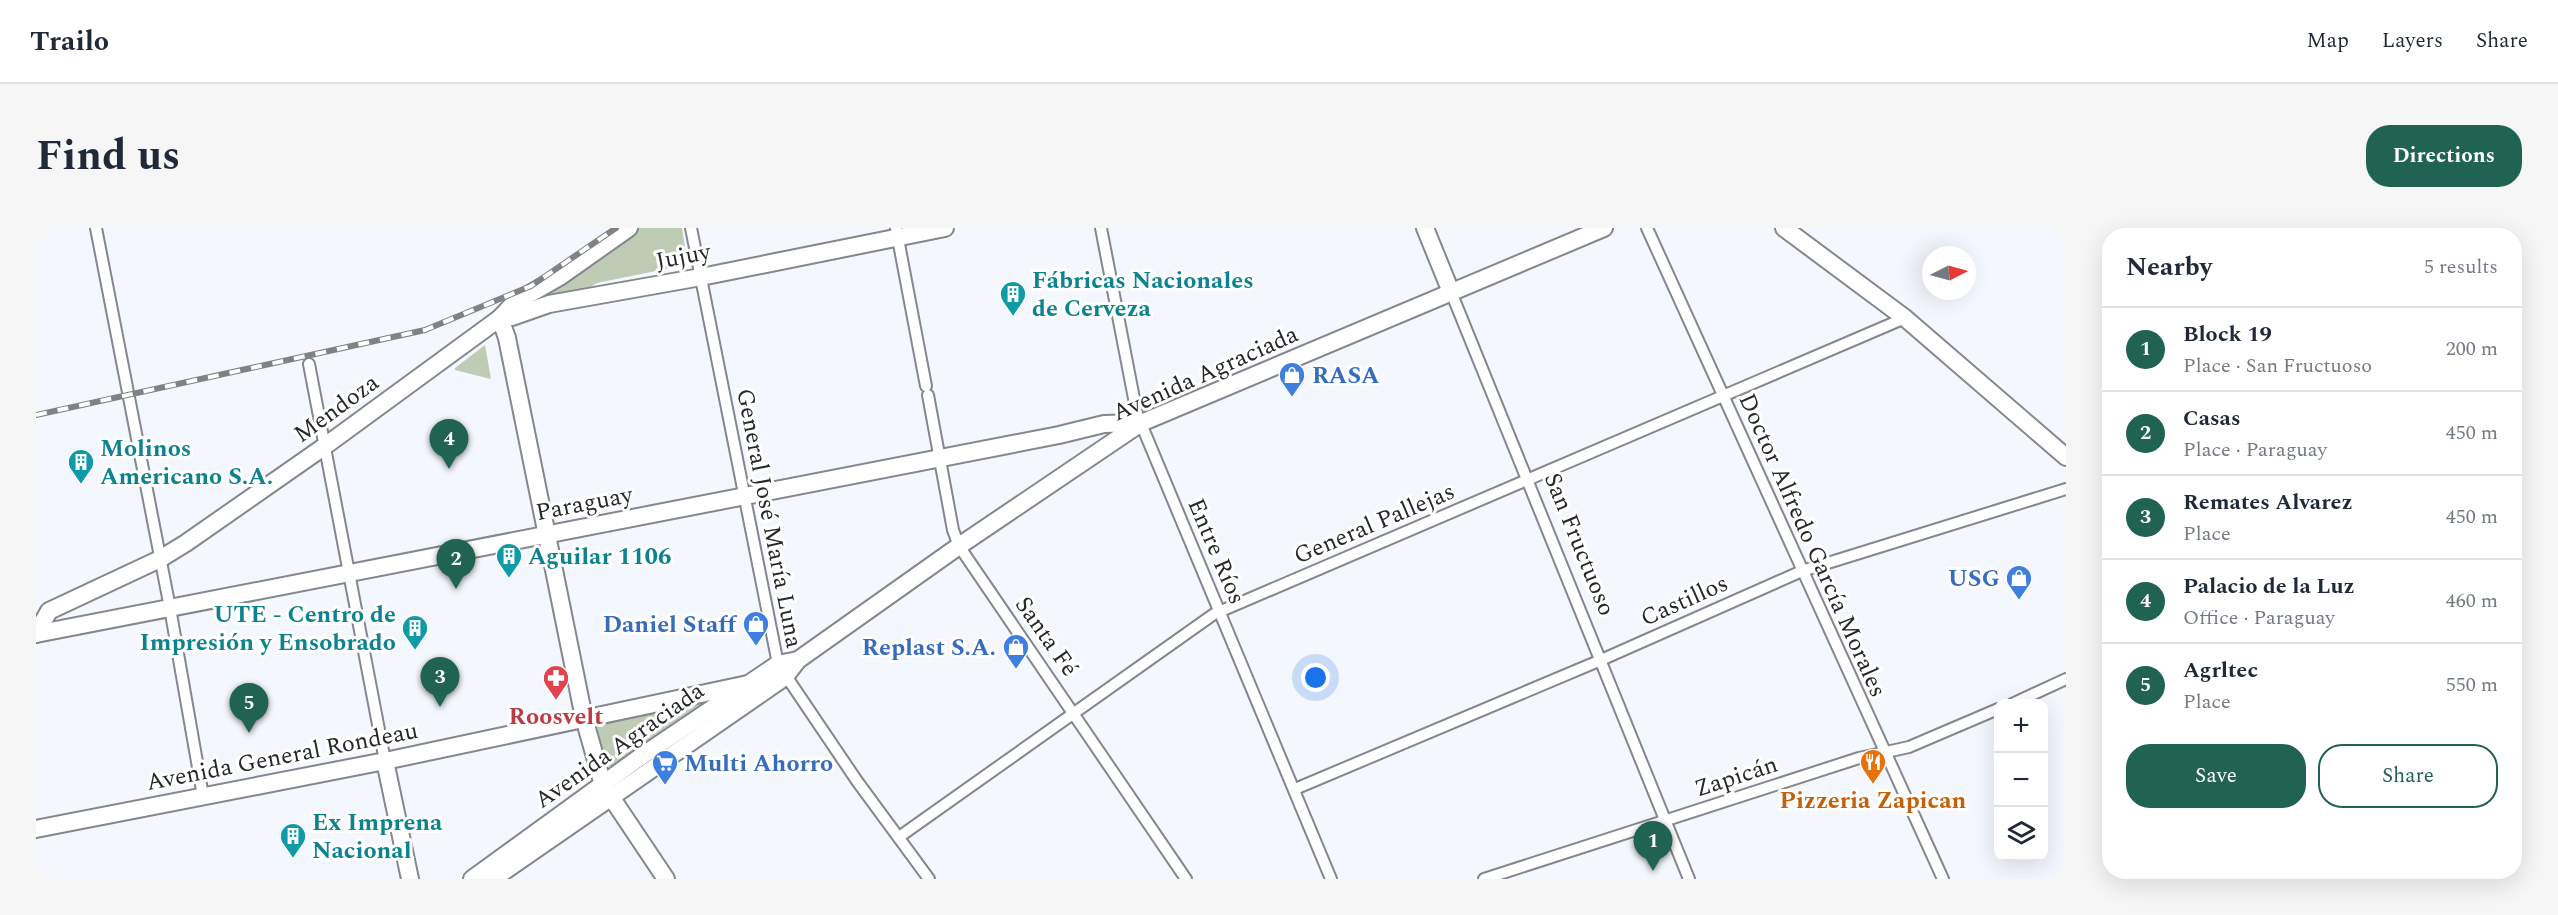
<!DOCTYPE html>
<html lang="en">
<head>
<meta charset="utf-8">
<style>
	:root { --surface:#fff; --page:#f6f6f7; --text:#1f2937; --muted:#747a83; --line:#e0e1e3; --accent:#206353 }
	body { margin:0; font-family:Spectral,serif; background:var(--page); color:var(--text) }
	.controls { position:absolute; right:18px; bottom:18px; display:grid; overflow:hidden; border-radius:12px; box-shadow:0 6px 24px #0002 }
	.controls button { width:54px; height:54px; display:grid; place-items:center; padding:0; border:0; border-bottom:2px solid var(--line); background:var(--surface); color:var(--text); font:30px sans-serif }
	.compass { position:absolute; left:1886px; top:18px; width:54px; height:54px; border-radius:50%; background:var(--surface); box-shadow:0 6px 24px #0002; rotate:84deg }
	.you { position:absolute; left:1280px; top:450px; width:21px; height:21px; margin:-15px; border:4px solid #fff; border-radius:50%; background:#1a73e8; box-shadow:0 0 0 9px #1a73e833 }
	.badge { display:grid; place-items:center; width:39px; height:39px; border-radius:50%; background:var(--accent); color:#fff; font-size:20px; font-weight:700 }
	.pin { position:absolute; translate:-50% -50px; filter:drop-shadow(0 2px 3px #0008) }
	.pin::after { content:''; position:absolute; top:32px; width:21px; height:18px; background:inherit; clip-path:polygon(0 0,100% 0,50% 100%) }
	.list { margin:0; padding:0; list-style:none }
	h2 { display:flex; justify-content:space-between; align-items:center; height:78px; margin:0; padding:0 24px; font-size:26px }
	h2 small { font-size:20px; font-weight:400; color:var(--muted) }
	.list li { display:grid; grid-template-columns:39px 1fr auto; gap:18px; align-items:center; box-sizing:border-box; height:84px; padding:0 24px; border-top:2px solid var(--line) }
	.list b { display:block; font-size:22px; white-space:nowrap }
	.list p { margin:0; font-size:20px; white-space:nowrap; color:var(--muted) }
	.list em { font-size:20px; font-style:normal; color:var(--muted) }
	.actions { display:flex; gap:12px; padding:18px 24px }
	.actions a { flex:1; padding:14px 0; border:2px solid var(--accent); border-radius:24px; text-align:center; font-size:21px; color:var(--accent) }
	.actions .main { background:var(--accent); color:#fff }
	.icon { flex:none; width:33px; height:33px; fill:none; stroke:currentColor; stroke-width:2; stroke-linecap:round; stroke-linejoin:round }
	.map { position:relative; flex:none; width:2030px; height:651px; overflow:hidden; border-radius:24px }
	header { display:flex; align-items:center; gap:36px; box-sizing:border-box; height:84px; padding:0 30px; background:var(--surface); border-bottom:2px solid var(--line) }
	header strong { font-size:28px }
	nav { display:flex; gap:33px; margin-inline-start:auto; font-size:21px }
	.intro { display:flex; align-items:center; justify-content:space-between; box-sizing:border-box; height:144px; padding:0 36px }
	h1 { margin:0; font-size:42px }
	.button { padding:15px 27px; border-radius:24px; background:var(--accent); color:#fff; font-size:21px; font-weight:700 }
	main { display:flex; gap:36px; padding:0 36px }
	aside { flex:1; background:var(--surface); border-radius:24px; box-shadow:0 6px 24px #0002 }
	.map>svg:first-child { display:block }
	.green { fill:#bfccb5 }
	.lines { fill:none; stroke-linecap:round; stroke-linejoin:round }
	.street-casing { stroke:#84878d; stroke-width:14 }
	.secondary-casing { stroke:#84878d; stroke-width:20 }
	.street { stroke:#fff; stroke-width:10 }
	.secondary { stroke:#fff; stroke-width:16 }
	.rail-casing { stroke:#808285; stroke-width:6 }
	.rail { stroke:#fff; stroke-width:4; stroke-dasharray:11; stroke-linecap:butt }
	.labels { text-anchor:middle; stroke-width:6; stroke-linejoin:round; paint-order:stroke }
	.street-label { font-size:24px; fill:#262729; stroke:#fff }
	.culture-label { font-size:24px; font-weight:bold; fill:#0d838f; stroke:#fff; text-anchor:start }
	.shop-label { font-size:24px; font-weight:bold; fill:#366cbe; stroke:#fff; text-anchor:end }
	.health-label { font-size:24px; font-weight:bold; fill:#be3a42; stroke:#fff }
	.food-label { font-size:24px; font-weight:bold; fill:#c56008; stroke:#fff }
</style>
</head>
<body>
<header>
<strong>Trailo</strong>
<nav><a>Map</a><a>Layers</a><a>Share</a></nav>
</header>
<div class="intro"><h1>Find us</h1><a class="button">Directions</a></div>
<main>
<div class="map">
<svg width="2030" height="651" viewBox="0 0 2030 651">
	<rect width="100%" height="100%" fill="#f4f7fd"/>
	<g class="green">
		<path d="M602 0H646L651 33 649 37 561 55 548 63 511 71 513 65Z"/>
		<path d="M449 117 455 151 419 142V140Z"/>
		<path d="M670 472V475L576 540 571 537 559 496Z"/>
	</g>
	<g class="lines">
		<g class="street-casing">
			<g id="street">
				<path d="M60 0 134 380 167 568"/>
				<path d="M655 0 742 436 821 553 893 651"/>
				<path d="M860 0 890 158"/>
				<path d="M1065 0 1101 186 1295 651"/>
				<path d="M1611 0 1907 651"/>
				<path d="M1415 64 1653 651"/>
				<path d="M273 136 349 533"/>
				<path d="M892 167 917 302 923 318 1150 651"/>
				<path d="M1976 476 2030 451"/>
				<path d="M1259 561 1565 432 1766 343 2030 261"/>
				<path d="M863 609 1178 386 1869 90"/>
				<path d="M1448 651 1823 530 1873 519 1962 481"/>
			</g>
		</g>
		<g class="secondary-casing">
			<g id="secondary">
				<path d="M1389 0 1415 64"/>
				<path d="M1748 0 1869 90 2030 229"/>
				<path d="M464 90 471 110 548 490 567 557 630 651"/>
				<path d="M464 90 476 89 513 76 665 49 909 0"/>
				<path d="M0 406 1023 207 1068 196 1104 195"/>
				<path d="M0 406 13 383 124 331 150 315 289 218 464 90 478 75 525 48 593 0"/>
				<path d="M349 533 374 651"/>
				<path d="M0 601 349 533 712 456"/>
				<path d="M436 651 600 532 742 436 762 432"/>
				<path d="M457 651 749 449 762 432 923 318 1105 195 1568 0"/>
			</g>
		</g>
		<use href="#street" class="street"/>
		<use href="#secondary" class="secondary"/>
		<g class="rail-casing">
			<path id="rail" d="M0 187 389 102 495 58 580 0"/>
		</g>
		<use href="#rail" class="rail"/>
	</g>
	<defs>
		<g id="building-pin" transform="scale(1.35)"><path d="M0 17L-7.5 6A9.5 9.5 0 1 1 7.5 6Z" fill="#0f9aa8" stroke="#fff"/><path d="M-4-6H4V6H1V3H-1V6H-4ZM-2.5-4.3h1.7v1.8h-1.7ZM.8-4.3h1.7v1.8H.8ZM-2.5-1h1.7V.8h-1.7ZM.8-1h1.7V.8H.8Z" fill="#fff"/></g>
		<g id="shop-pin" transform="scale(1.35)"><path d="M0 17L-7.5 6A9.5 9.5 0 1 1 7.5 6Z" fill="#3f7fe0" stroke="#fff"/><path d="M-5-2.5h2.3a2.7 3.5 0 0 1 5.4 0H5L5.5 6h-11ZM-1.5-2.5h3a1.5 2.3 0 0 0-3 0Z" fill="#fff"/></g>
		<g id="pharmacy-pin" transform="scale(1.35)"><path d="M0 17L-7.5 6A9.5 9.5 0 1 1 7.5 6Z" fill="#e0444e" stroke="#fff"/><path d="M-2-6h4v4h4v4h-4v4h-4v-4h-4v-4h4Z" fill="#fff"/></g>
		<g id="restaurant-pin" transform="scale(1.35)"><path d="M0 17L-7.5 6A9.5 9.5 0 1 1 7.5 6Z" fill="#e8710a" stroke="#fff"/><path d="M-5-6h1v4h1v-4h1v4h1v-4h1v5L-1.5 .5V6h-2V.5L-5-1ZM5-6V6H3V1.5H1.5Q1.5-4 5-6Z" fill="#fff"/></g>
		<g id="supermarket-pin" transform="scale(1.35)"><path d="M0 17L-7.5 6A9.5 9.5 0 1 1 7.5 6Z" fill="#3f7fe0" stroke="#fff"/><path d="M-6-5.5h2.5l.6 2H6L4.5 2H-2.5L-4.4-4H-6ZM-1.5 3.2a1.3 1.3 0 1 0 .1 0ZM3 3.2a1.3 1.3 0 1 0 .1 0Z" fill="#fff"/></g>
	</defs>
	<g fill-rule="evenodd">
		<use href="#building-pin" x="977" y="66"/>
		<use href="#shop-pin" x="1256" y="147"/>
		<use href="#building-pin" x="45" y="234"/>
		<use href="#building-pin" x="473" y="328"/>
		<use href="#shop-pin" x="1983" y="350"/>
		<use href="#shop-pin" x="720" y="396"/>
		<use href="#building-pin" x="379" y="400"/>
		<use href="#shop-pin" x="980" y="419"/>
		<use href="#pharmacy-pin" x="520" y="450"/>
		<use href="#restaurant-pin" x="1837" y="534"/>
		<use href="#supermarket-pin" x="629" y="535"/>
		<use href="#building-pin" x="257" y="608"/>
	</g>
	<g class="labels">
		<g class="street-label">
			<text transform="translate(647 28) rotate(-11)" y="8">Jujuy</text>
			<text transform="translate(1169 145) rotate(-24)" y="8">Avenida Agraciada</text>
			<text transform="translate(300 180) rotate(-36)" y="8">Mendoza</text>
			<text transform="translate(548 275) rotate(-11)" y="8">Paraguay</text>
			<text transform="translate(734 290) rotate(79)" y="8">General José María Luna</text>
			<text transform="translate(1338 295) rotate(-23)" y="8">General Pallejas</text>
			<text transform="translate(1544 316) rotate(68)" y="8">San Fructuoso</text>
			<text transform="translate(1777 317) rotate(66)" y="8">Doctor Alfredo García Morales</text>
			<text transform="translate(1181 323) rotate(67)" y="8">Entre Ríos</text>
			<text transform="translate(1648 372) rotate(-24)" y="8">Castillos</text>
			<text transform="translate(1011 408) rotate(55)" y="8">Santa Fé</text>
			<text transform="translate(583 517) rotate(-35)" y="8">Avenida Agraciada</text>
			<text transform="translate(246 528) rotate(-11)" y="8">Avenida General Rondeau</text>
			<text transform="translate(1700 548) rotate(-18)" y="8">Zapicán</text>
		</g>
		<g class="culture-label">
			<text x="996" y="60">Fábricas Nacionales<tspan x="996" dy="28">de Cerveza</tspan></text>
			<text x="64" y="228">Molinos<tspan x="64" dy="28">Americano S.A.</tspan></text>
			<text x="492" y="336">Aguilar 1106</text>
			<text x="360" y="394" text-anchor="end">UTE - Centro de<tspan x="360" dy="28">Impresión y Ensobrado</tspan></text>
			<text x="276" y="602">Ex Imprena<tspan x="276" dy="28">Nacional</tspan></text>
		</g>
		<g class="shop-label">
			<text x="1276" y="155" text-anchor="start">RASA</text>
			<text x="1964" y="358">USG</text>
			<text x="700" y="404">Daniel Staff</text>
			<text x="960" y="427">Replast S.A.</text>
			<text x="648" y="543" text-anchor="start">Multi Ahorro</text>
		</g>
		<g class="health-label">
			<text x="520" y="496">Roosvelt</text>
		</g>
		<g class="food-label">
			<text x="1837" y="580">Pizzeria Zapican</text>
		</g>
	</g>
</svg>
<div class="controls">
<button>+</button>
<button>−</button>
<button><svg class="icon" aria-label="layers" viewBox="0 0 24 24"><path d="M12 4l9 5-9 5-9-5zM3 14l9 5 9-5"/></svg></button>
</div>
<svg class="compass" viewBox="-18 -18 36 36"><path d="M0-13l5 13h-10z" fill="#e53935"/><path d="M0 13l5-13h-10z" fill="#747a83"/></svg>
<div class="you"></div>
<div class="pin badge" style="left:1617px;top:643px">1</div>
<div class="pin badge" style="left:420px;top:361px">2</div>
<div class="pin badge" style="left:404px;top:479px">3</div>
<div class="pin badge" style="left:413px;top:241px">4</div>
<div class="pin badge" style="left:213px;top:505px">5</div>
</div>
<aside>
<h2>Nearby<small>5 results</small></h2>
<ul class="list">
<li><span class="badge">1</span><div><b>Block 19</b><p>Place · San Fructuoso</p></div><em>200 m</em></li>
<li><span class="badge">2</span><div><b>Casas</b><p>Place · Paraguay</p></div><em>450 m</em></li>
<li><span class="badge">3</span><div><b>Remates Alvarez</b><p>Place</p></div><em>450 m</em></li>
<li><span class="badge">4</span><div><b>Palacio de la Luz</b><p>Office · Paraguay</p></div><em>460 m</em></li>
<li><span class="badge">5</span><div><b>Agrltec</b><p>Place</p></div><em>550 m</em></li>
</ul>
<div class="actions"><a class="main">Save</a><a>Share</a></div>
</aside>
</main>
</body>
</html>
